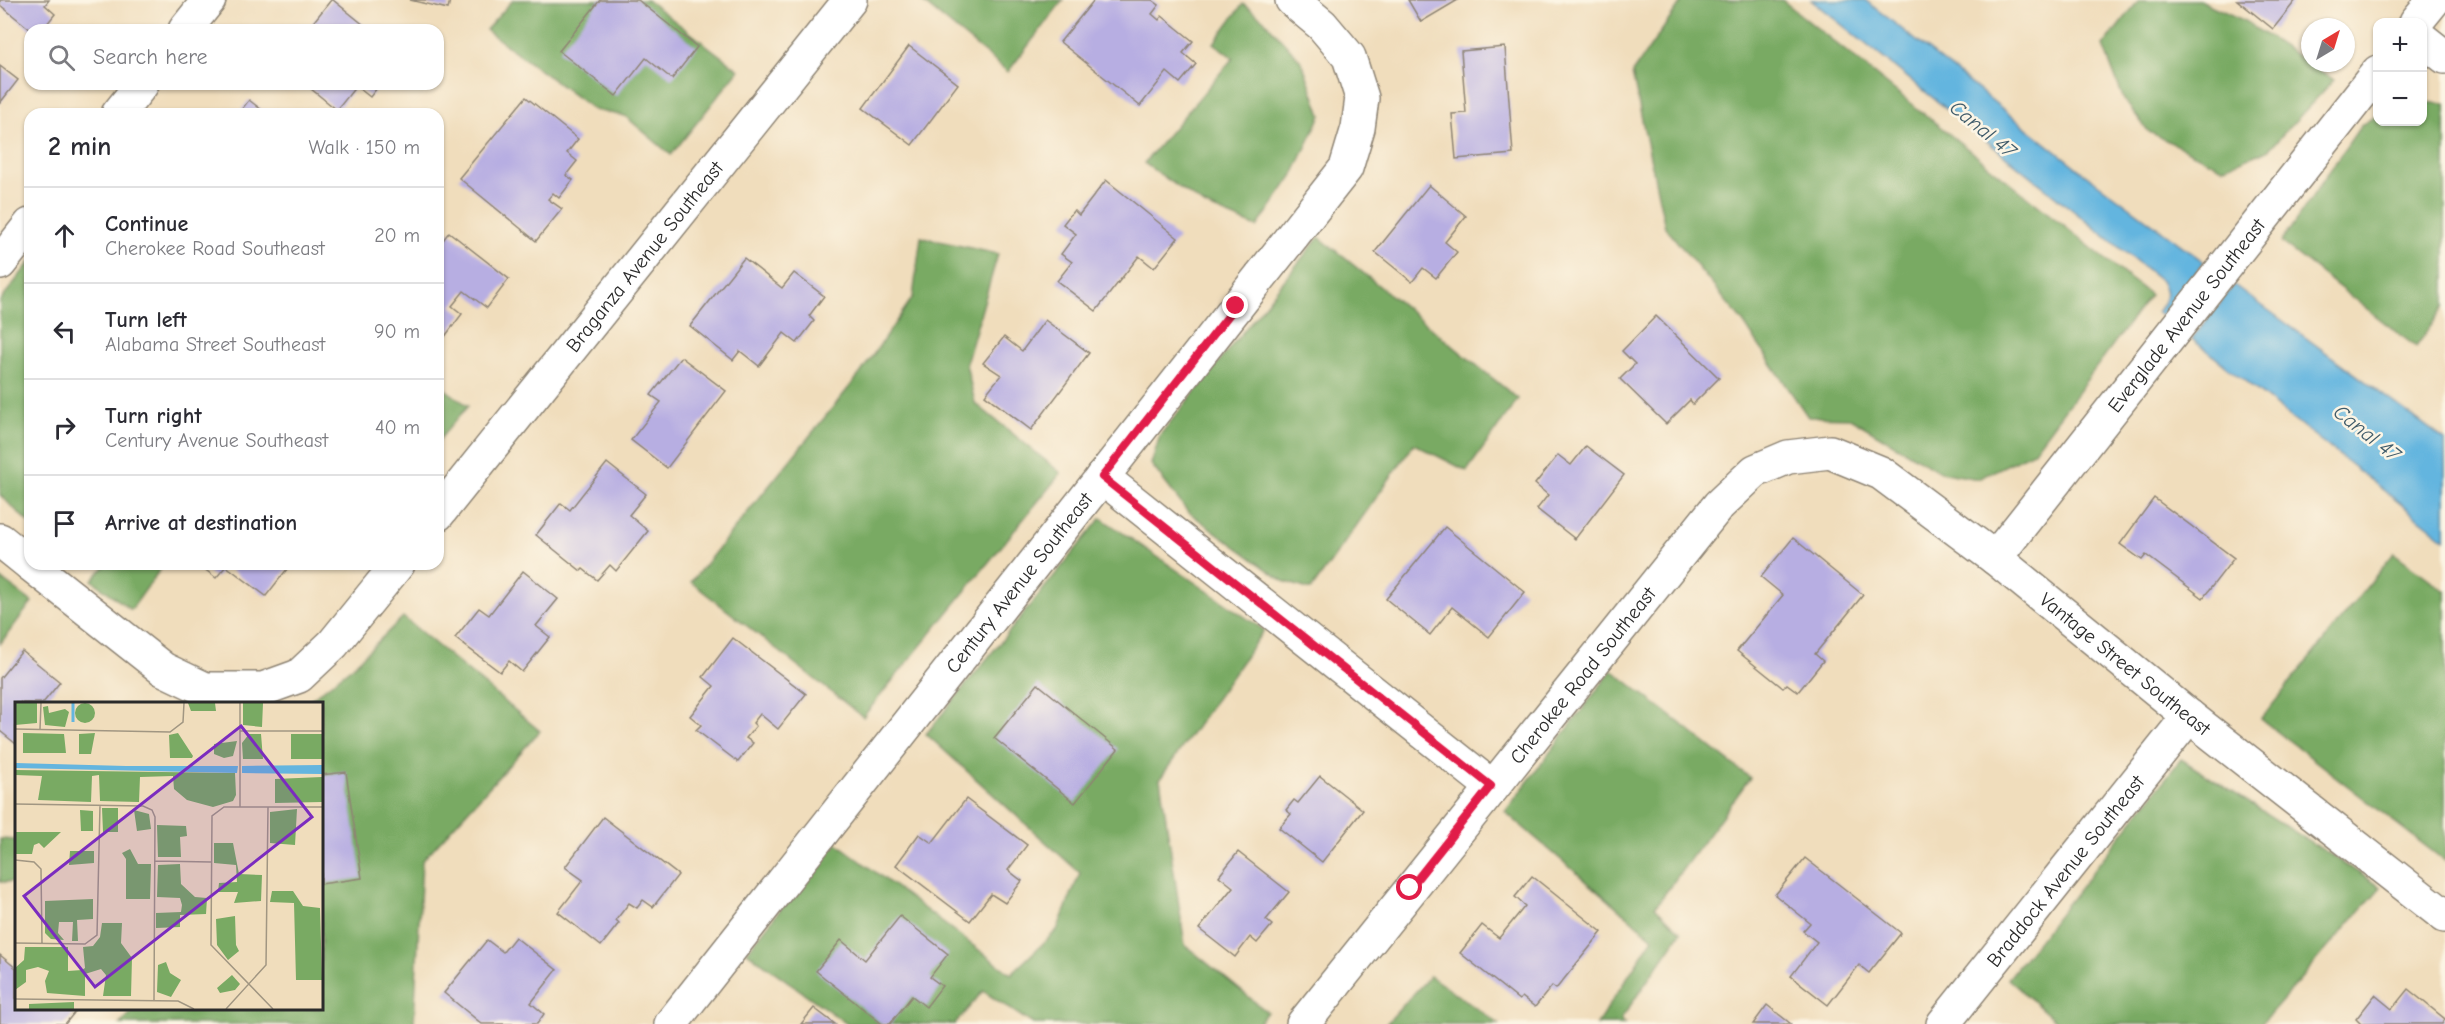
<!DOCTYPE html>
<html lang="en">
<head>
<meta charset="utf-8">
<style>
	:root { --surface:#fff; --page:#f7f7f7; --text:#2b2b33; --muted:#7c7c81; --line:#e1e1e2 }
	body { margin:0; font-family:"Comic Neue",sans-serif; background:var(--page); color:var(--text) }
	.controls { position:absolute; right:18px; top:18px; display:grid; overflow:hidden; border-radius:12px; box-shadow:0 2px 4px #0004 }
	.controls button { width:54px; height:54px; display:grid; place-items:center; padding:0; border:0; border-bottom:2px solid var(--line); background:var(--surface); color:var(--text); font:30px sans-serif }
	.compass { position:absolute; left:2301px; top:18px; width:54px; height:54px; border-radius:50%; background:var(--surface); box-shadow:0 2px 4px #0004; rotate:38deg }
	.stop { position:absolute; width:18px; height:18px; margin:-14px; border:4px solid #e11d48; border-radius:50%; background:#fff }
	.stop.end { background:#e11d48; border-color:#fff; box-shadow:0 2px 6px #0008 }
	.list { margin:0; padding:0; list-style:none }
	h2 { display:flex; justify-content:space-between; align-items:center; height:78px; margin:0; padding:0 24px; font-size:26px }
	h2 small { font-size:20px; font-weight:400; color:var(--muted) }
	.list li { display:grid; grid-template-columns:39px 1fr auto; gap:18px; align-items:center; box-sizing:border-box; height:96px; padding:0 24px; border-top:2px solid var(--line) }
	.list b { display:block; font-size:22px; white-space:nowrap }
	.list p { margin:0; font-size:20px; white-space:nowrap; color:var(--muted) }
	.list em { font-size:20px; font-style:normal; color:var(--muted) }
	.icon { flex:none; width:33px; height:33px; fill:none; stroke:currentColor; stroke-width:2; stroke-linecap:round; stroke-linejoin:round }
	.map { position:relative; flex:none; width:2445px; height:1024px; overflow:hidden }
	.search { position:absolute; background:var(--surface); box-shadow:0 2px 4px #0004; left:24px; top:24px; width:420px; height:66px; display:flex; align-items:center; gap:15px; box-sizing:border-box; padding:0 21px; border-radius:18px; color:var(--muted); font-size:22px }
	.panel { position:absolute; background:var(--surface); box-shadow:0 2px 4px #0004; left:24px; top:108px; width:420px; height:462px; border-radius:18px }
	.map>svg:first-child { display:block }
	.forest { fill:#79aa63; stroke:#526a47; stroke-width:1.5 }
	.water { fill:#64b5df; stroke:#487085; stroke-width:1.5 }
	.building { fill:#b7aee2 }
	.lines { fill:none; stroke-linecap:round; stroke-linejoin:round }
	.minor-casing { stroke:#8e8474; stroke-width:36 }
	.minor { stroke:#fff; stroke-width:33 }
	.route { stroke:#e11d48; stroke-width:8 }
	.labels { text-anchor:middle; stroke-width:5; stroke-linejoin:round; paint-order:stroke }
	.street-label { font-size:20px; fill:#2b2b2b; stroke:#fcf5e5 }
	.water-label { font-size:21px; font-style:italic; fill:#3f5b6a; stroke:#fcf5e5 }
	.inset-river { fill:none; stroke:#64b5df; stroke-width:3 }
	.inset-road { fill:none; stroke:#a19682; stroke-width:1.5 }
	.view { fill:#7b2cbf; fill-opacity:0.15; stroke:#7b2cbf; stroke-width:3 }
	.inset-edge { fill:none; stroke:#2b2b2b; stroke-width:3 }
</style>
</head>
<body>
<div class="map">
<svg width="2445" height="1024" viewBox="0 0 2445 1024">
	<rect width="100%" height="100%" fill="#fcf5e5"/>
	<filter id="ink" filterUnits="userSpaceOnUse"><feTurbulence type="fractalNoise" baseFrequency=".0167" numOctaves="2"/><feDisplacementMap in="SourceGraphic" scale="12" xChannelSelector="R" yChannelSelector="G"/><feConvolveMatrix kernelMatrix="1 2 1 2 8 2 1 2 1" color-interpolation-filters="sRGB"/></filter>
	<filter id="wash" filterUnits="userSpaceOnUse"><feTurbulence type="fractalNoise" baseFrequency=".008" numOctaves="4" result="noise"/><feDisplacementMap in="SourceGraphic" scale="24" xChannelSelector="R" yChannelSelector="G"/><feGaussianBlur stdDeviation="1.35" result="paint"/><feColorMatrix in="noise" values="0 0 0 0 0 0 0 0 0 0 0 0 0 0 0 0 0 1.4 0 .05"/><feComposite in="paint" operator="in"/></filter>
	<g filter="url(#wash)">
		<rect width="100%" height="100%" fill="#f0ddbc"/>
		<g class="forest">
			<path d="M513 0H647L739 70 671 155 625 116 594 110 486 30Z"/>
			<path d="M920 0H1063L1008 72Z"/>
			<path d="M1683 0H1782L2150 295 2033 452 1978 479 1940 472 1850 418 1808 417 1743 322 1665 227 1632 73Z"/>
			<path d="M2139 0H2199L2243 20 2334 80 2268 150 2223 168 2149 132 2124 100 2103 46Z"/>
			<path d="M1243 4 1263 19 1302 62 1321 115 1293 175 1257 227 1206 206 1144 163 1233 58 1214 43Z"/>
			<path d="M2423 102 2445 104V306L2416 347 2281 242 2361 125 2377 115 2378 122H2422Z"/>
			<path d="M921 237 998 254 966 364 975 403 1061 473 863 717 691 582 860 374 913 297Z"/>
			<path d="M1319 237 1518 399 1467 471 1414 444 1311 590 1283 581 1187 511 1151 464 1160 435Z"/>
			<path d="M30 262V524L0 495V301Z"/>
			<path d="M438 384 468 406 438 441Z"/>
			<path d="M1101 518 1264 630 1160 779 1185 945 1267 1012 1258 1024H1033L983 991 955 1024H847L747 952 834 841 1011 974 1057 930 1080 873 926 734Z"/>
			<path d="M2394 553 2445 591V861L2261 719Z"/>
			<path d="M107 564H164L131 610 92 580Z"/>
			<path d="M0 578 32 602 0 644Z"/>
			<path d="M403 617 540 731 422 861 414 1024H120L136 1008H321V703H306L352 667Z"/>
			<path d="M1612 670 1750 778 1655 907 1681 932 1621 1019 1625 1024H1597L1653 938 1505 812Z"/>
			<path d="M2181 759 2381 887 2261 1024H2059L2008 979Z"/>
			<path d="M0 839 16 840V882H0Z"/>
			<path d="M1430 976 1499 1024H1386Z"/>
		</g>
		<g class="water">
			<path d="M1811 0H1865L2081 171 2204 262 2162 316 2157 312C2166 301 2169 293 2161 281Z"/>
			<path d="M2234 285 2445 440V539L2192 339Z"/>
		</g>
		<g id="blocks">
			<g class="building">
				<path d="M0 0H49L45 5 55 14 42 30H31L0 5Z"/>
				<path d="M331 0H333L370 30H307Z"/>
				<path d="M410 0H450L448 9Z"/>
				<path d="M600 0H638L697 47 672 79 646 58 616 96 559 51Z"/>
				<path d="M1094 0H1152L1159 5 1152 14 1159 20 1162 16 1193 41 1183 53 1196 64 1180 83 1167 72 1140 106 1060 42Z"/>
				<path d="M1408 0H1458L1421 22Z"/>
				<path d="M2237 0H2296L2273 29Z"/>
				<path d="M909 46 958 84 912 145 863 108Z"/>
				<path d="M1505 47 1513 154 1456 159 1452 114 1466 113 1461 51Z"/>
				<path d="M0 66 18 80 0 103Z"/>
				<path d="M305 84H380L370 97 356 86 337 110Z"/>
				<path d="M526 97 578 139 567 153 577 161 566 175 573 180 559 198 553 193 548 199 562 209 536 241 459 178Z"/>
				<path d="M249 100 267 114H238Z"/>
				<path d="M1106 180 1178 238 1154 268 1139 256 1096 311 1057 281 1072 262 1061 254 1076 234 1063 224 1074 210 1079 215Z"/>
				<path d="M1429 185 1466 216 1445 242 1457 252 1436 278 1423 268 1412 282 1375 252Z"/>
				<path d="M449 232 509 279 487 308 464 291 452 306 462 314 440 343 438 341V247Z"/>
				<path d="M744 258 782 288 794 273 824 296 809 316 814 321 797 343 784 333 759 366 740 351 733 360 690 326Z"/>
				<path d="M1656 316 1719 378 1693 404 1690 400 1666 424 1620 379 1635 364 1622 351Z"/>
				<path d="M1045 320 1089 353 1031 430 985 395 1001 375 983 363 1004 337 1022 351Z"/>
				<path d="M681 357 726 391 667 468 631 440 661 402 651 395Z"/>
				<path d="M1586 446 1624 475 1575 539 1537 509 1548 495 1535 484 1558 455 1571 465Z"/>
				<path d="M607 463 646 494 629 515 648 531 616 571 610 565 597 580 583 569 581 571 536 535 561 503 570 510Z"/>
				<path d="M2154 498 2234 558 2203 598 2146 555 2142 560 2120 544Z"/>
				<path d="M1445 527 1525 592 1489 637 1452 607 1430 635 1386 599Z"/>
				<path d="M1793 538 1863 595 1815 654 1823 661 1798 692 1787 684 1783 688 1737 651 1783 595 1761 577Z"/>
				<path d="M198 564H291L266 596 226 566 216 578Z"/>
				<path d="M523 571 558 599 536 626 550 637 522 672 509 661 500 672 455 638 479 608 489 615Z"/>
				<path d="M733 638 806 694 778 729 760 714 753 723 756 726 746 738 753 743 738 762 696 730 701 725 690 716 714 686 703 677Z"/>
				<path d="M22 651 60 682 43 703H16V744L0 731V678Z"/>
				<path d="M1038 684 1118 749 1075 803 994 738Z"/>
				<path d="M346 772 362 878 321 884V775Z"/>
				<path d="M1320 776 1363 810 1322 862 1279 828 1291 814 1286 810 1294 800 1298 803Z"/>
				<path d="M966 799 1027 845 1008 870 1022 881 1005 903 991 894 970 921 896 865 919 834 932 843Z"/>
				<path d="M603 817 678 875 653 907 643 900 637 908 629 903 616 920 619 923 601 946 558 912 583 880 565 867Z"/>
				<path d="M1238 852 1289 892 1266 920 1272 925 1257 943 1250 937 1235 957 1199 929 1233 887 1219 876Z"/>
				<path d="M1805 858 1901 933 1869 973 1859 965 1828 1005 1791 976 1817 942 1803 931 1810 923 1775 895Z"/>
				<path d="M1532 876 1602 932 1556 989 1552 986 1535 1007 1522 997 1519 1000 1460 953 1482 925 1499 938 1525 906 1515 897Z"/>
				<path d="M900 916 948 954 930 977 942 986 926 1007 912 996 890 1024H882L816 971 841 940 865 960Z"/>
				<path d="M515 937 557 970 531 1003 544 1014 537 1024H482L444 993 487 940 503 952Z"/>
				<path d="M0 955 16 968V1008H78L65 1024H0Z"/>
				<path d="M2408 989 2445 1019 2442 1024H2361L2356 1019 2375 995 2392 1009Z"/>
				<path d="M1767 1005 1791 1024H1753Z"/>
				<path d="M814 1008 835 1024H801Z"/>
			</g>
		</g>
	</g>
	<g filter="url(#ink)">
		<use href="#blocks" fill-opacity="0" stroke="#8e8474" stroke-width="1.5"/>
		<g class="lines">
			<g class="minor-casing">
				<g id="minor">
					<path d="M2416 22 2434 0"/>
					<path d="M185 30 209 0"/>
					<path d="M2422 39 2445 57"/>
					<path d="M118 114 142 84"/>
					<path d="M0 263 30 225"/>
					<path d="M1102 477 1491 786"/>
					<path id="s1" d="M438 514 850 0"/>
					<path d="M0 540 30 564"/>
					<path id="s2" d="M1995 558 2378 72"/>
					<path d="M30 564 163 669 205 689H263L299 676 333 644 398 564"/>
					<path id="s3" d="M671 1024 1346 168 1358 128 1362 98 1349 57 1322 25 1292 0"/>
					<path id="s4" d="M1303 1024 1719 505 1755 471 1788 457 1830 452 1881 473 1995 558 2189 716 2445 916"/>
					<path id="s5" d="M1943 1024 2189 716"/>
				</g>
			</g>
			<use href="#minor" class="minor"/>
		</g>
	</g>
	<g class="lines" filter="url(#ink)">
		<path class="route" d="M1236 306 1102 477 1491 786 1410 888"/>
	</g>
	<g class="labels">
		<g class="street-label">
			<text dy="7" stroke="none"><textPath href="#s1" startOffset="330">Braganza Avenue Southeast</textPath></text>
			<text dy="7" stroke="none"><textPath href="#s2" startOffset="309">Everglade Avenue Southeast</textPath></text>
			<text dy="7" stroke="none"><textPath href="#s3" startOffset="562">Century Avenue Southeast</textPath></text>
			<text dy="7" stroke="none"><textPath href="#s4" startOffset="1158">Vantage Street Southeast</textPath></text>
			<text dy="7" stroke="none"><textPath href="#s4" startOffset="447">Cherokee Road Southeast</textPath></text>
			<text dy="7" stroke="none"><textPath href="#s5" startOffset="196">Braddock Avenue Southeast</textPath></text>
		</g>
		<g class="water-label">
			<text transform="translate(1983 129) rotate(39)" y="7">Canal 47</text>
			<text transform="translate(2367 433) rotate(38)" y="7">Canal 47</text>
		</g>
	</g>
	<g transform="translate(15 702)">
		<rect width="308" height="308" fill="#f0ddbc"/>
		<path d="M60 11a10 10 0 1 1 20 0a10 10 0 1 1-20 0ZM0 1H22V21L0 23ZM173 1H200L201 9H176ZM228 1H254H248L247 25 228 23ZM33 4 34 11 50 7 54 10 50 25 30 23 28 5ZM8 31 49 32 51 51H8ZM80 31 76 52H64V32ZM163 31 178 54 177 56H155L154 33ZM234 32H246L248 57H228L227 41ZM276 32H307V57H276ZM222 39 218 54 209 56 199 52V42ZM0 68 220 71 221 93 218 99 198 105 172 98 159 87 158 74 125 75 124 100 85 99 84 73 77 74 76 100 23 98 27 74 0 73ZM307 75V100L260 101V77ZM87 106H103V130H88ZM282 107 280 143 255 141V110ZM65 108 78 109V129H66ZM119 108 134 112 136 127 122 129ZM142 123 171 124 172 134 165 135 166 155H143ZM0 130H46L29 146 24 141 19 143 17 152H0ZM199 141H218L224 172 247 173 246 199 219 201 223 190H203L204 181 222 180 221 163 199 161ZM115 147 123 162H136L135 197H111V157L107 151ZM55 149H79V161L54 163ZM165 162 166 182 180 195 192 196 191 212 165 213V225L141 226V211L166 210 167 203 165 196 142 195 143 163ZM257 189H278L288 204 305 206 307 278H281L279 201 255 200ZM78 197V217L62 218 63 239H57L58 220H44L43 231 49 238 36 237 30 231V199ZM220 214 221 243 224 249 213 258 202 243 201 217ZM87 221H107L106 241 117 256 116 294H88L91 273 86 267 70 272V294L32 291 30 279 34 269 23 265 11 268V280L0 288V266L9 258 10 245H53V269L67 268 70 266 68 245 78 244 85 235ZM151 260 155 271 166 278 156 295 142 290 143 263ZM217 273 225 282 220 288 205 291 202 286ZM59 300V307H14V302Z" fill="#79aa63"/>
		<path d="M0 61 111 64H223L222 71 0 66ZM307 63V72L227 71V64Z" fill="#64b5df"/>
		<path class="inset-river" d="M58 20V1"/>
		<path class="inset-road" d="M0 27 155 30 168 20 169 1M25 27 26 1M225 29H308M0 102 128 104 137 108 140 115 139 299M225 105V1M0 158 19 160 26 167 27 242M140 159 196 160M0 241 70 242 82 233 85 103M0 297 163 299 179 307M211 307 251 263 253 105M258 307 196 243 197 114 209 105H308"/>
		<path class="view" d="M226 24 297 115 80 285 9 194Z"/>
		<rect width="308" height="308" class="inset-edge"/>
	</g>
</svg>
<div class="controls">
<button>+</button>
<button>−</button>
</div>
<svg class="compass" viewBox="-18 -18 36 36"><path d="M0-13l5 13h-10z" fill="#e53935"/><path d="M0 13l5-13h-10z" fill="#7c7c81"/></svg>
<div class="stop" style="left:1410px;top:888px"></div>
<div class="stop end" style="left:1236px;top:306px"></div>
<div class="search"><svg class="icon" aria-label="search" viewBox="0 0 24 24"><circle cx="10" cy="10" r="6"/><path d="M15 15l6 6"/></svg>Search here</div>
<section class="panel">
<h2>2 min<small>Walk · 150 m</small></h2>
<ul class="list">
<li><svg class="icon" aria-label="ahead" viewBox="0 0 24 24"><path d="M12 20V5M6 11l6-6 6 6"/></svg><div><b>Continue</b><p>Cherokee Road Southeast</p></div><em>20 m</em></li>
<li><svg class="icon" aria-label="left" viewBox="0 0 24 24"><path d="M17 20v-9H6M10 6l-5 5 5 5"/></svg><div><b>Turn left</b><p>Alabama Street Southeast</p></div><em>90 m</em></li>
<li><svg class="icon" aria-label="right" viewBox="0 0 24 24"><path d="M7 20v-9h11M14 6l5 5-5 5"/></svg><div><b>Turn right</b><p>Century Avenue Southeast</p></div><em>40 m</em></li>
<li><svg class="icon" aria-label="arrive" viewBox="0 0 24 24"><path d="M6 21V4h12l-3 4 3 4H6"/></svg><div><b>Arrive at destination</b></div></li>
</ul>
</section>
</div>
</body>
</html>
